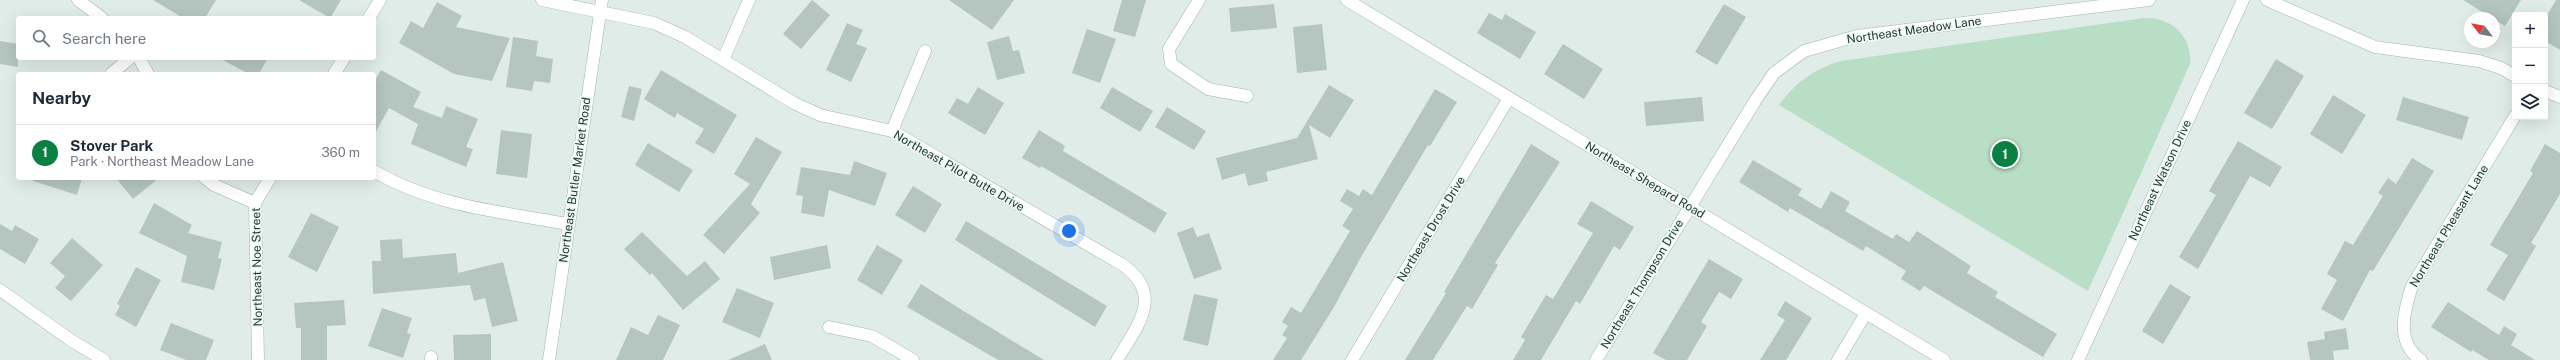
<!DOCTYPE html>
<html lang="en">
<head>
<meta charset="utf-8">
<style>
	:root { --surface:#fff; --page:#f6f6f7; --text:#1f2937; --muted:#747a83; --line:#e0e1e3; --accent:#0b8043 }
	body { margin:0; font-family:"Public Sans",sans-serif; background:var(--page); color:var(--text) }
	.controls { position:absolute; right:12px; top:12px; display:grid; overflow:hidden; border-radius:4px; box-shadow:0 4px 16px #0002 }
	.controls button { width:36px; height:36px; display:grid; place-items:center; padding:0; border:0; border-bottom:1px solid var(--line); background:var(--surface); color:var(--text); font:20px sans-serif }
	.compass { position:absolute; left:2464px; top:12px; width:36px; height:36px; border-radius:50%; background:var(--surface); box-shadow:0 4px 16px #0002; rotate:301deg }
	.you { position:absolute; left:1069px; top:231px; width:14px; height:14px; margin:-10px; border:3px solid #fff; border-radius:50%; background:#1a73e8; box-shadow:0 0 0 6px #1a73e833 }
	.badge { display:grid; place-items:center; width:26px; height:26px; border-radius:50%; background:var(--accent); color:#fff; font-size:13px; font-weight:700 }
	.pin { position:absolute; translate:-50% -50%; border:2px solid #fff; box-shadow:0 1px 4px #0006 }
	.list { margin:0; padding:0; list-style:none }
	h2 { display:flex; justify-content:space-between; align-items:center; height:52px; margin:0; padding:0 16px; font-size:17px }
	h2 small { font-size:13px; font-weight:400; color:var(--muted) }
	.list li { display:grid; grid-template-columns:26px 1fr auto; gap:12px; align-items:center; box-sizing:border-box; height:56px; padding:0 16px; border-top:1px solid var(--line) }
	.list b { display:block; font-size:15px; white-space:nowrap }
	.list p { margin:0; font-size:13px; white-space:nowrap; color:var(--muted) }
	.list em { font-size:13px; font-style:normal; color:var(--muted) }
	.icon { flex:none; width:22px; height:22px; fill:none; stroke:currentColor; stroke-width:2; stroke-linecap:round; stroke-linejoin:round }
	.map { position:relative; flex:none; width:2560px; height:360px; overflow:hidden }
	.search { position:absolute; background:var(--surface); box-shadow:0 4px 16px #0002; left:16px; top:16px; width:360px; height:44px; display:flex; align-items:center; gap:10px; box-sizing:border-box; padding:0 14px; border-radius:4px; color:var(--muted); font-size:15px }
	.panel { position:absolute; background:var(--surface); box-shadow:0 4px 16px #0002; left:16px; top:72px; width:360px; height:108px; border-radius:4px }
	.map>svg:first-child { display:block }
	.green { fill:#b8dec5 }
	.building { fill:#b5c6c0 }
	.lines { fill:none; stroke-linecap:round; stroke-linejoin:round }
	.street-casing { stroke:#a3b4af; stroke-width:13 }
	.secondary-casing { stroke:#9eb8b0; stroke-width:13 }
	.street { stroke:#fff; stroke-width:12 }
	.secondary { stroke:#fff; stroke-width:12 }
	.labels { text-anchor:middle; stroke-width:3.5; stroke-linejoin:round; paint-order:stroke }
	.street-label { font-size:12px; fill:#203c37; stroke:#f0f8f5 }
</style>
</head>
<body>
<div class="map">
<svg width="2560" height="360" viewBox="0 0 2560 360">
	<rect width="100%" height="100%" fill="#e0ece7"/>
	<path class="green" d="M2144 18C2172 17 2192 36 2190 64L2088 291 1779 105C1796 82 1814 69 1841 61Z"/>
	<g class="building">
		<path d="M153 0H216L205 18H183Z"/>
		<path d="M299 0H341L330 18Z"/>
		<path d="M812 0 830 15 801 49 783 34Z"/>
		<path d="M949 0H1014L992 30Z"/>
		<path d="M1122 0H1146L1135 37 1113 31Z"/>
		<path d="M2463 0H2521L2505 26Z"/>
		<path d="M2556 0H2560V50L2545 41V18Z"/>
		<path d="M437 2 462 16 456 27 510 38 492 81 454 74 399 43 411 21 423 28Z"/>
		<path d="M1274 4 1277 28 1231 32 1229 8Z"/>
		<path d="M1724 4 1746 17 1717 65 1695 52Z"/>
		<path d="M1489 13 1502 20 1505 14 1536 32 1520 59 1477 33Z"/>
		<path d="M847 23 863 30 856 44 867 48 851 82 826 70Z"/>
		<path d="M1322 24 1327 70 1297 73 1293 27Z"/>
		<path d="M1087 29 1116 39 1100 83 1072 73Z"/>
		<path d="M1009 36 1013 51 1019 50 1025 73 997 80 987 42Z"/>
		<path d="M513 37 538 41 536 56 553 59 550 83 534 81 532 91 506 87Z"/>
		<path d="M0 41 18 44V67L0 64Z"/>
		<path d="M1563 44 1603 69 1584 99 1544 74Z"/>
		<path d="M219 58H268L259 74H249Z"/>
		<path d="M2276 59 2304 76 2272 129 2244 113Z"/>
		<path d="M381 70 421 92 413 107 442 118 446 106 478 119 466 147 473 149 466 167 411 144 418 124 389 108 374 135V82Z"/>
		<path d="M661 70 737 115 714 154 695 143 704 129 677 113 675 118 644 99Z"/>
		<path d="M1329 85 1354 100 1330 138 1309 125 1318 159 1266 172 1268 181 1248 186 1245 173 1222 180 1216 158 1297 138Z"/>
		<path d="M629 86 642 89 634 121 621 117Z"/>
		<path d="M978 87 1004 103 985 135 948 113 957 98 968 104Z"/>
		<path d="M1112 87 1153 111 1140 132 1100 108Z"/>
		<path d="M1435 89 1457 102 1430 146 1428 145 1361 257 1334 307 1301 360H1273L1287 338 1282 335 1288 326 1282 322 1291 307 1301 313 1350 231 1342 226 1353 209 1340 201 1347 189 1359 196 1363 189 1372 195Z"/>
		<path d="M2333 95 2366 115 2342 154 2310 134Z"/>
		<path d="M1702 97 1704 121 1646 126 1644 102Z"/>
		<path d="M2403 97 2469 117 2462 140 2396 120Z"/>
		<path d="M1167 107 1206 131 1194 150 1155 127Z"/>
		<path d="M501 130 532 134 527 178 496 174Z"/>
		<path d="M1039 130 1065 146 1063 151 1167 213 1155 233 1041 166 1040 168 1022 158Z"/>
		<path d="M756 137 782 152 751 204 760 213 724 254 703 235 750 184 734 174Z"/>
		<path d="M2238 141 2282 167 2270 187 2250 176 2198 269 2179 257 2216 195 2209 191Z"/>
		<path d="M648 143 693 170 679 192 635 165Z"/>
		<path d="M1531 144 1560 162 1495 263 1498 265 1472 309 1467 306 1433 360H1405L1446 293 1444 292Z"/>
		<path d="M2545 144 2560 153V194L2531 243 2536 246 2504 301 2486 290 2508 255 2490 245 2533 173 2530 171Z"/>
		<path d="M2412 158 2434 171 2373 271 2370 270 2343 321 2321 309 2337 280 2327 274 2345 241 2353 245 2383 196 2378 193 2388 178 2396 184Z"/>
		<path d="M1753 160 1802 189 1798 195 1821 209 1831 191 1850 202 1845 211 1893 239 1896 234 1909 242 1917 231 1971 266 1967 273 1998 292 1995 297 2057 334 2043 357 1924 286 1920 291 1901 279 1906 271 1866 246 1863 251 1790 208 1788 212 1739 182Z"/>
		<path d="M854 161 887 173 875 206 829 190 824 217 801 213 803 196 796 195 801 167 850 175Z"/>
		<path d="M33 178H82L77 195 33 181Z"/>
		<path d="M116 178H159L133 199Z"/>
		<path d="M913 186 942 204 925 233 895 215Z"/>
		<path d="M1591 201 1634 227 1620 250 1614 246 1580 304 1576 301 1541 360H1513L1525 340 1521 337 1546 295 1553 299 1593 233 1577 224Z"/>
		<path d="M154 203 192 225 188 233 222 242 218 258 222 259 214 290 181 282 187 256 139 233Z"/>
		<path d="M311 213 339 227 317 272 288 257Z"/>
		<path d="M966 221 1107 306 1095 327 955 240Z"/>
		<path d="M0 224 12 231 15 225 39 239 25 264 0 249Z"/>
		<path d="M1193 227 1197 237 1209 233 1222 269 1194 279 1177 233Z"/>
		<path d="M642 232 687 276 705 261 720 279 683 310 652 273 650 275 624 249Z"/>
		<path d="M72 238 103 265 71 301 55 288 65 276 50 263Z"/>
		<path d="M402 239 403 258 456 253 458 273 503 262 518 321 492 327 485 298 474 301 470 285 373 294 372 261H381L380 240Z"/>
		<path d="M827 245 831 268 774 280 770 257Z"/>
		<path d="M877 245 903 260 882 295 857 280Z"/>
		<path d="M1709 259 1743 279 1731 299 1719 292 1701 322 1707 326 1687 360H1666L1653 353Z"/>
		<path d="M136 267 161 280 136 327 115 315 120 306 117 304Z"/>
		<path d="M921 284 962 310 1044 360H998L907 307Z"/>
		<path d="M2170 284 2191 297 2163 344 2142 331Z"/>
		<path d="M737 288 774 303 760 338 722 322Z"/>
		<path d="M1194 294 1218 299 1208 346 1183 340Z"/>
		<path d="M344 300 346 325 327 326V360H301V328H296L294 303Z"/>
		<path d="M1785 301 1812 318 1786 360H1760L1785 320 1777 315Z"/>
		<path d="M2448 302 2499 335 2504 326 2517 334 2511 345 2535 360H2489L2472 350 2471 352 2431 327Z"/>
		<path d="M382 308 412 318 407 333 411 334 403 358 368 346Z"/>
		<path d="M658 315 680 325 663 360H616L631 327 648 335Z"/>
		<path d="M171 323 214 340 206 360H186L160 350Z"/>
		<path d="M2346 328 2349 349 2333 351 2334 360H2310L2307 342 2325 339 2324 332Z"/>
		<path d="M491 334V360H454L453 335Z"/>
		<path d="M765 344 772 360H728Z"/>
	</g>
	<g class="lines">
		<g class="street-casing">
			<g id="street">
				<path d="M78 0 102 18"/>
				<path d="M542 0 654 23 685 37 794 103 820 115 892 131 1123 265C1165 295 1137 326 1117 360"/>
				<path d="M1199 0 1169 49 1171 64 1208 89 1247 96"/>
				<path d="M1347 0 1944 360"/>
				<path d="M2267 0 2375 47 2479 61 2501 68 2515 76"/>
				<path d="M369 18 380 0"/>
				<path d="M139 58 148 74"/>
				<path d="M723 60 749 0"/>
				<path d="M111 74 130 58"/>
				<path d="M334 74 344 58"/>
				<path d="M2545 91 2560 97"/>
				<path d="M892 131 925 51"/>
				<path d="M374 171C433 206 502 212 568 224"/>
				<path d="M205 178 214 185 255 203"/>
				<path d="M0 290 72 341 104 360"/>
				<path d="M829 327 872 336 913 360"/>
				<path d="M431 357V360"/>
				<path d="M258 360 255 203 270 178"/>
				<path d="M1352 360 1509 98"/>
				<path d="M1596 360 1755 101 1774 73 1804 51 1857 36 2149 0"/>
				<path d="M1838 360 1866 313"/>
				<path d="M2078 360 2243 0"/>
				<path d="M2421 360C2395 342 2404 311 2412 286L2515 116"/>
			</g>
		</g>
		<g class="secondary-casing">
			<path id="secondary" d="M549 360 602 0"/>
		</g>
		<use href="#street" class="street"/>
		<use href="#secondary" class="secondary"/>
	</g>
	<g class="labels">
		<g class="street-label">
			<text transform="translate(1914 30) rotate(-8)" y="4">Northeast Meadow Lane</text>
			<text transform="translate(959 171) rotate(30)" y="4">Northeast Pilot Butte Drive</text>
			<text transform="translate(575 180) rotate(-82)" y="4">Northeast Butler Market Road</text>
			<text transform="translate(1645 180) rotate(31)" y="4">Northeast Shepard Road</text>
			<text transform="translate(2160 180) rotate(-65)" y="4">Northeast Watson Drive</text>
			<text transform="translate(2449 226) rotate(-59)" y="4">Northeast Pheasant Lane</text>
			<text transform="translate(1431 229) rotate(-59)" y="4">Northeast Drost Drive</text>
			<text transform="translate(257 267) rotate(-91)" y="4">Northeast Noe Street</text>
			<text transform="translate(1642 284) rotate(-59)" y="4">Northeast Thompson Drive</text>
		</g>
	</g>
</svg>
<div class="controls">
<button>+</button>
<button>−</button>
<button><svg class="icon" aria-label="layers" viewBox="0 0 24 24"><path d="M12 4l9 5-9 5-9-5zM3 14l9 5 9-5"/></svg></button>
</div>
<svg class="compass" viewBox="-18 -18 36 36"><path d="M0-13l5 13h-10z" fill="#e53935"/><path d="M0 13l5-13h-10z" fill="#747a83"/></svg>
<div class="you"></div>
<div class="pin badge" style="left:2005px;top:154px">1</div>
<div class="search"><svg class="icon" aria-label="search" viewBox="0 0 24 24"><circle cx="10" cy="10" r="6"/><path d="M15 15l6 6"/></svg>Search here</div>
<section class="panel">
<h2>Nearby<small></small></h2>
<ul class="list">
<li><span class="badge">1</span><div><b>Stover Park</b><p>Park · Northeast Meadow Lane</p></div><em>360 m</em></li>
</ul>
</section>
</div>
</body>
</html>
